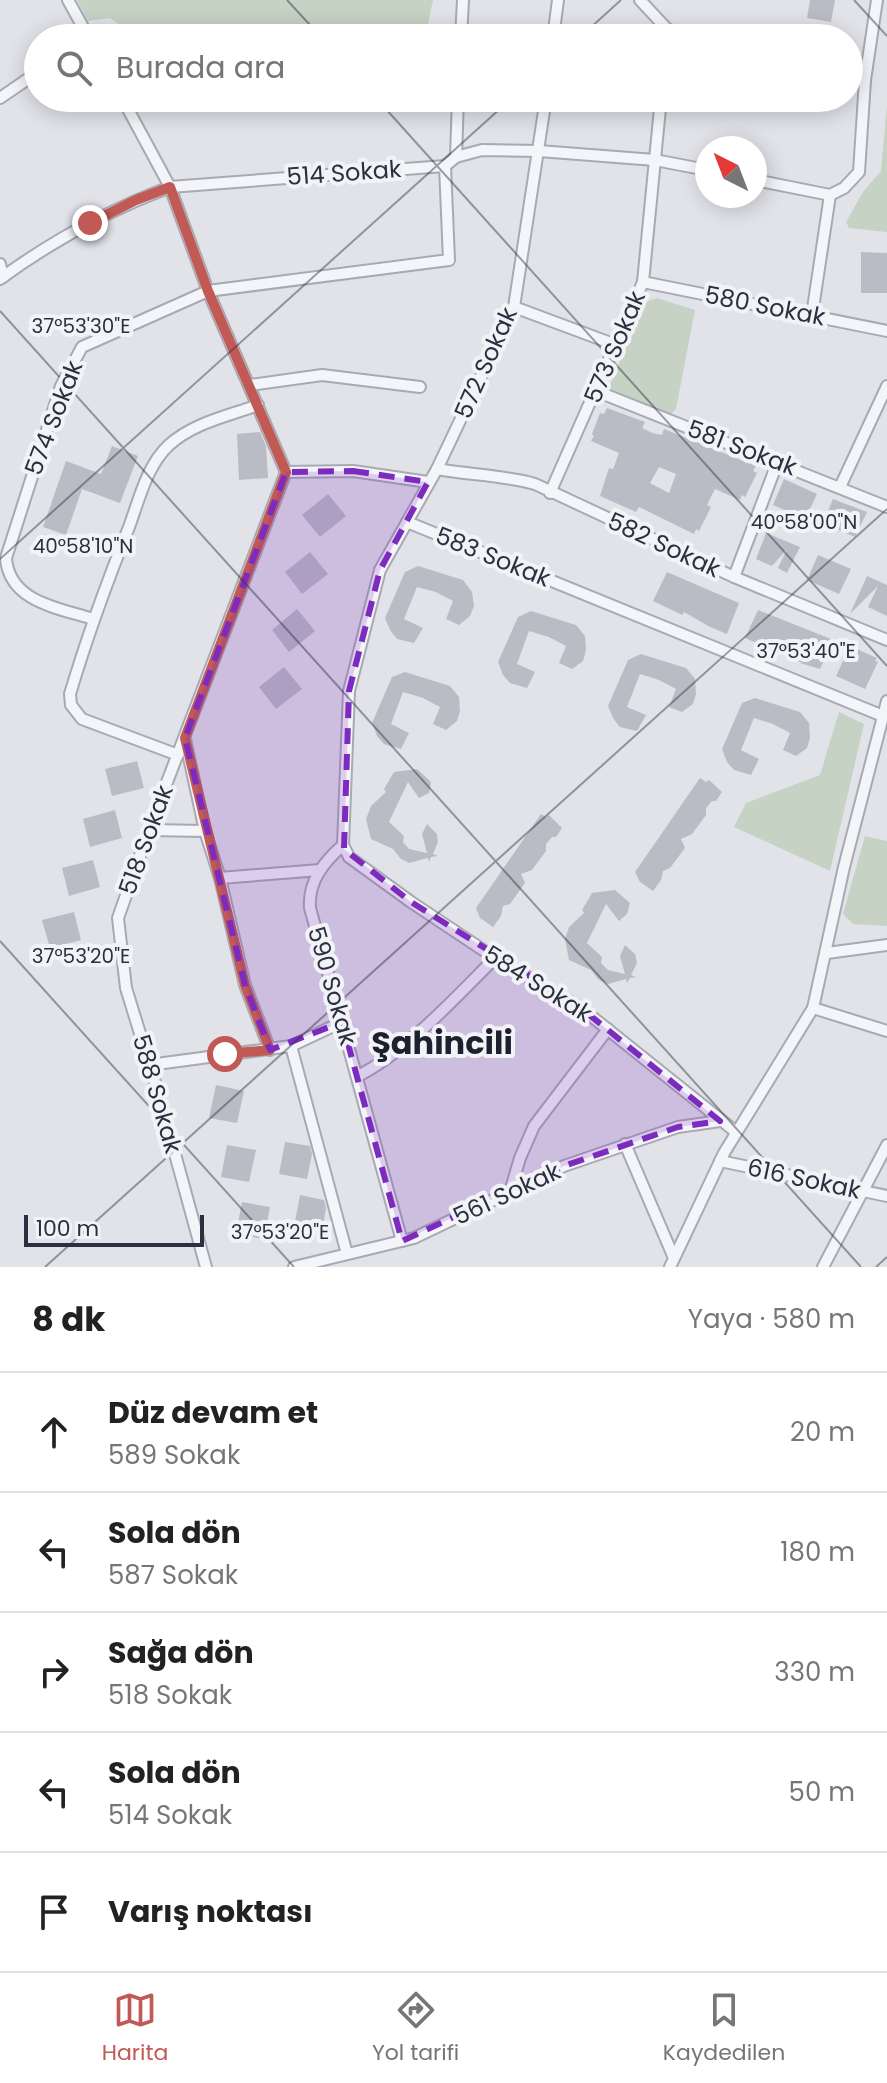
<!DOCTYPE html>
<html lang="tr">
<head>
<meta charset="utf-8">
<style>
	:root { --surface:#fff; --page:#f6f6f6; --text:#222; --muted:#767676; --line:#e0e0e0; --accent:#c15954 }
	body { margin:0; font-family:Poppins,sans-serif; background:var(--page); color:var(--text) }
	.compass { position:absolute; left:695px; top:136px; width:72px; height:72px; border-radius:50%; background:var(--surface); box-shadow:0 4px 20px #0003; rotate:318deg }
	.scale { position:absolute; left:24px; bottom:20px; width:180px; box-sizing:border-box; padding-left:8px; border:4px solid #2c2f3f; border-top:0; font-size:22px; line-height:28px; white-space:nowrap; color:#2c2f3f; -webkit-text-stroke:6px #f2f3f7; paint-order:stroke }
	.stop { position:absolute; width:24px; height:24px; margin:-18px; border:6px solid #c15954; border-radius:50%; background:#fff }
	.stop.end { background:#c15954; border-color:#fff; box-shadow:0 2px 8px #0008 }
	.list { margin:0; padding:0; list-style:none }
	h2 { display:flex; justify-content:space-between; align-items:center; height:104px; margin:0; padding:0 32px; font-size:34px }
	h2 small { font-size:26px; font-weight:400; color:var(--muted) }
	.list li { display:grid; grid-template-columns:52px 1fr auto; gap:24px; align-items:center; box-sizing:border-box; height:120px; padding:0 32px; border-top:2px solid var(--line) }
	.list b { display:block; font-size:30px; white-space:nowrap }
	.list p { margin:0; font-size:26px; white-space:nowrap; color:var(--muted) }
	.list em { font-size:26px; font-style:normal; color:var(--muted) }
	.icon { flex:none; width:44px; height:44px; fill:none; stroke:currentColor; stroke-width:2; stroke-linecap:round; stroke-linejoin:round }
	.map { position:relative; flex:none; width:887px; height:1267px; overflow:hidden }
	.search { position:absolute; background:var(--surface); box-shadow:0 4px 20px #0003; left:24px; right:24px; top:24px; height:88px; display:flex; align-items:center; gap:20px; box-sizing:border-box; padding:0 28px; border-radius:44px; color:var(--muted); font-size:30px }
	.sheet { height:704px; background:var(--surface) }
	nav { display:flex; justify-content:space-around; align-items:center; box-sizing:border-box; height:112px; border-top:2px solid var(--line); background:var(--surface); font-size:22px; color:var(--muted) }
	nav a { display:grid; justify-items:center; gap:4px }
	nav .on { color:var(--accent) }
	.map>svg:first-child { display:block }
	.green { fill:#c5d2c4 }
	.building { fill:#babcc5; fill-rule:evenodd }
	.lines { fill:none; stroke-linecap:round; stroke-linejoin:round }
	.street-casing { stroke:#a8a9b3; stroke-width:14 }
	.street { stroke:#f4f5f8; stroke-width:10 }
	.route { stroke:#c15954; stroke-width:10 }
	.marked { fill:#7b2cbf; fill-opacity:0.2; stroke:#7b2cbf; stroke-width:6; stroke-dasharray:16 10; stroke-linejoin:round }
	.ticks { fill:none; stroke:#2c2f3f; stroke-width:2; stroke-opacity:0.45 }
	.labels { text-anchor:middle; stroke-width:8; stroke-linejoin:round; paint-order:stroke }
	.street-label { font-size:24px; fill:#2c2f3f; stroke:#f2f3f7 }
	.district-label { font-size:32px; font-weight:bold; fill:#1e2030; stroke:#f2f3f7 }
	.ticks-label { font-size:20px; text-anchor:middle; fill:#2c2f3f; stroke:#f2f3f7; stroke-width:8; stroke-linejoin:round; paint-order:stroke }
</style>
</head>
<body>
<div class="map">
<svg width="887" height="1267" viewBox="0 0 887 1267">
	<rect width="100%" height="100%" fill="#e2e3e9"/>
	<g class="green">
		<path d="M77 0H433L425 38H132L121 26 110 18 88 21Z"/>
		<path d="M887 106V232L849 228 846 222 863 192 881 171Z"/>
		<path d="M657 298 695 310 676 409 671 414 610 391V385L645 302Z"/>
		<path d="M839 712 864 724 830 871 734 827 746 803 820 775Z"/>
		<path d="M865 836 887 841V926L853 924 843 914Z"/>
	</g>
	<g class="building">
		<path d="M810 0H835L831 22 807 18Z"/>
		<path d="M167 98H194L182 112Z"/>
		<path d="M861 252 887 253V293H861Z"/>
		<path d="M607 408 645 422 642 428 652 433 662 435 664 429 756 466 753 471 757 473 745 497 742 495 740 500 715 489 707 505 711 507 699 531 696 529 694 534 639 507 636 512 600 496 609 468 613 469 619 453 591 441 594 436 592 434 600 413 604 414ZM659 467 676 474 669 493 650 483Z"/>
		<path d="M260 432 266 446 268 478 239 480 237 434Z"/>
		<path d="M112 446 138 456 120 503 82 489 66 535 43 527 66 461 101 474Z"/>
		<path d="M784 479 817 494 805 519 773 505Z"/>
		<path d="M328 494 346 516 320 537 302 515Z"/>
		<path d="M833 499 867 512 855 537 823 523Z"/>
		<path d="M766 533 800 547 787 573 778 568 787 549 772 566 756 559Z"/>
		<path d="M310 552 328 574 302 594 285 572Z"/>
		<path d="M818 555 851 569 839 594 807 580Z"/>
		<path d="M418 566 463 580 472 592 474 606 470 616 459 625 446 619 453 601 436 592 417 587 404 619 423 628 414 643 397 639 390 630 385 618 405 572Z"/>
		<path d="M667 572 739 603 727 634 710 627 684 612 682 615 653 601Z"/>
		<path d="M867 576 887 585V616L868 607 878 586 850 614Z"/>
		<path d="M297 609 315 631 289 652 272 630Z"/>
		<path d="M758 610 831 639 829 641 832 643 820 669 803 664 776 647 774 651 745 638Z"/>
		<path d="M531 611 576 625 585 636 586 650 583 661 572 669 559 663 566 646 549 637 529 631 517 664 535 672 527 688 510 683 503 675 498 662 518 617Z"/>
		<path d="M850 646 877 658 875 661 878 662 865 689 836 676Z"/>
		<path d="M641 654 686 668 695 679 696 694 693 704 682 712 669 707 676 689 659 680 640 674 627 707 646 715 637 731 620 727 613 718 608 706 628 660Z"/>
		<path d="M284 667 302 689 276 709 259 687Z"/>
		<path d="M405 672 450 686 459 697 460 711 457 721 446 730 433 724 440 707 423 698 403 692 391 724 409 733 401 749 384 744 377 736 372 723 392 677Z"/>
		<path d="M755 698 800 712 809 723 810 738 807 748 796 756 783 750 790 733 773 724 754 718 741 750 759 759 751 775 734 770 727 762 722 749 742 703Z"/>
		<path d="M137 761 144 788 112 796 105 769Z"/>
		<path d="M417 769 431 782 429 793 419 798 408 782 389 822 404 836 403 842 409 849 427 853 422 834 427 824 437 834 438 842 433 854 438 856 431 857 429 862 428 858 409 863 401 859 393 849 371 839 366 819 371 806 386 792 384 789 394 772Z"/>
		<path d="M700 778 706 782 709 780 722 792 716 801H712L706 808V815L692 834 681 839 685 848 670 868 663 871 661 880 653 891 640 882 635 872Z"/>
		<path d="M115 810 122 838 90 847 83 819Z"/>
		<path d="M541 814 546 817 549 815 562 828 556 837H552L546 844V851L532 870 521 874 525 883 510 904 503 906 501 916 493 927 480 918 476 908Z"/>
		<path d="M93 860 100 887 69 896 62 868Z"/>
		<path d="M615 890 630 903 627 914 619 921 606 904 587 943 602 957 601 963 608 970 625 974 620 956 625 945 635 954 637 963 631 975 636 977 630 978 627 983 626 979 608 984 599 980 591 970 569 960 565 939 569 927 584 913 582 910 592 893Z"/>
		<path d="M74 912 81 940 50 948 42 920Z"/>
		<path d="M216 1085 244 1091 237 1123 209 1118Z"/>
		<path d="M285 1142 310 1146 312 1154 307 1179 279 1174Z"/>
		<path d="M227 1145 256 1150 249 1182 221 1177Z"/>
		<path d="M300 1195 324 1200 326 1208 322 1232 294 1227Z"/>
		<path d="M242 1202 270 1207 264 1239 236 1234Z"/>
	</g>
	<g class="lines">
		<g class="street-casing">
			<g id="street">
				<path d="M68 0 89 38"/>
				<path d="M640 0 667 29 689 38"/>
				<path d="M461 38 463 0"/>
				<path d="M553 38 558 0"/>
				<path d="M849 76 865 80"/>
				<path d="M0 98 38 72"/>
				<path d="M122 98 170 187 208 291 286 472 154 816 118 918 126 988 158 1092 206 1267"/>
				<path d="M546 98 514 307 437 469 380 570 349 691 343 845 349 857 411 902 495 958 581 1008 736 1132"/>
				<path d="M456 157 458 98"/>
				<path d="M755 180 830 195"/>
				<path d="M0 264 3 277"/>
				<path d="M0 279C52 241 109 210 170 187L445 166 456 157 482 150 539 151 655 160 707 170"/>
				<path d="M643 282 887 331"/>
				<path d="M514 307 616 345"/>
				<path d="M812 315 830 195 844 188 859 172 865 80 877 0"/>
				<path d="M250 385 322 375 420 387"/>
				<path d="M596 391 887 507"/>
				<path d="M437 469C470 475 503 475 535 484L734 577 887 640"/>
				<path d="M286 472 353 471 428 482"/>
				<path d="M840 487 887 386"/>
				<path d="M550 493 643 282 661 98"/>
				<path d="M407 522 883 716"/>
				<path d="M734 577 778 461"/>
				<path d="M93 619C59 608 9 602 6 558L61 386 82 347 208 291 449 260 445 166"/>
				<path d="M185 739 205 831 220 878 245 985 270 1050"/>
				<path d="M178 755 82 719 71 705 70 694C87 637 107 582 129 527 139 500 147 465 169 445 193 423 228 416 258 405"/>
				<path d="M149 830 205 831"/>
				<path d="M343 845C324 862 308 881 310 908L402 1241"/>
				<path d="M220 878 320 870"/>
				<path d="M827 953 887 945"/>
				<path d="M813 1008 887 1031"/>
				<path d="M291 1046 347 1254"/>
				<path d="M149 1065 291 1046 342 1022"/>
				<path d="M358 1076C406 1052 457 996 495 958"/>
				<path d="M625 1144 674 1258"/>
				<path d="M720 1161 887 1196"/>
				<path d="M510 1192 520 1158 534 1126 608 1029"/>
				<path d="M294 1267 414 1238 564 1166 678 1127 720 1121"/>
				<path d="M670 1267 724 1153 813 1008 844 867 887 701"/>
				<path d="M823 1267 887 1145"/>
			</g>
		</g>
		<use href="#street" class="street"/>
	</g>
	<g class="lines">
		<path class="route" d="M90 223 136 200 170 187 208 291 286 472 185 738 245 985 270 1050 225 1054"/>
	</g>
	<path class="marked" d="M353 471 428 482 380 570 349 691 344 849 411 902 581 1008 720 1121 678 1127 564 1166 402 1241 342 1022 270 1050 245 985 185 738 286 472Z"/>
	<path class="ticks" d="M287 0 322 38M854 0 887 36M579 38 621 0M376 98 887 666M0 311 861 1267M0 559 512 98M0 941 294 1267M45 1267 887 509M876 1267 887 1257"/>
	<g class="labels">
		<g class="street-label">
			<text transform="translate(344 173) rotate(-4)" y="8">514 Sokak</text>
			<text transform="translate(765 306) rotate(11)" y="8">580 Sokak</text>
			<text transform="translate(615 347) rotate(-67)" y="8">573 Sokak</text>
			<text transform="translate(486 363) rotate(-66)" y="8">572 Sokak</text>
			<text transform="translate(54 418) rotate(-69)" y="8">574 Sokak</text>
			<text transform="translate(742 448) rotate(21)" y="8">581 Sokak</text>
			<text transform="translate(664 545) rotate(25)" y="8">582 Sokak</text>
			<text transform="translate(493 557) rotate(22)" y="8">583 Sokak</text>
			<text transform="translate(146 840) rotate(-70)" y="8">518 Sokak</text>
			<text transform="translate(538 984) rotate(32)" y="8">584 Sokak</text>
			<text transform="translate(332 986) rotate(74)" y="8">590 Sokak</text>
			<text transform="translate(157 1094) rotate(74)" y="8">588 Sokak</text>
			<text transform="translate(804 1179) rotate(12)" y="8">616 Sokak</text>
			<text transform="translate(507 1194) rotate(-25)" y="8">561 Sokak</text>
		</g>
		<g class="district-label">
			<text x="442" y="1054">Şahincili</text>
		</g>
	</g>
	<g class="ticks-label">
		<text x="81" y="333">37°53'30"E</text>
		<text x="804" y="529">40°58'00"N</text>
		<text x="83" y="553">40°58'10"N</text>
		<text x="806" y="658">37°53'40"E</text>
		<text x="81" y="963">37°53'20"E</text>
		<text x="280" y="1239">37°53'20"E</text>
	</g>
</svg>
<svg class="compass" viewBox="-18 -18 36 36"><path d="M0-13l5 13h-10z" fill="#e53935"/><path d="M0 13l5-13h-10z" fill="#767676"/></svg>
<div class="scale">100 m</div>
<div class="stop" style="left:225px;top:1054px"></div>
<div class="stop end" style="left:90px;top:223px"></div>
<div class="search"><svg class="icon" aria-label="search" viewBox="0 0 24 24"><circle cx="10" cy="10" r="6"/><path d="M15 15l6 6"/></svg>Burada ara</div>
</div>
<section class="sheet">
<h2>8 dk<small>Yaya · 580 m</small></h2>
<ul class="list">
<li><svg class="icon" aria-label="ahead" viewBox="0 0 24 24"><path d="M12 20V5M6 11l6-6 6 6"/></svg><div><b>Düz devam et</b><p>589 Sokak</p></div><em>20 m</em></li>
<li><svg class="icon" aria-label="left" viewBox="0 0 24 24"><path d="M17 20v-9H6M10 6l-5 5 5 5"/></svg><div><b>Sola dön</b><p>587 Sokak</p></div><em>180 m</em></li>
<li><svg class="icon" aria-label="right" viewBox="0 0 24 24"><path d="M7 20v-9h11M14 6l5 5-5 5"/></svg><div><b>Sağa dön</b><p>518 Sokak</p></div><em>330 m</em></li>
<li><svg class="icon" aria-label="left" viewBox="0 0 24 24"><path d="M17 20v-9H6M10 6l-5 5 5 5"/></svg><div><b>Sola dön</b><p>514 Sokak</p></div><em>50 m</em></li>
<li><svg class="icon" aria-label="arrive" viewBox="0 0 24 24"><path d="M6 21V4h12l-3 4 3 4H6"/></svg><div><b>Varış noktası</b></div></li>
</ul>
</section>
<nav>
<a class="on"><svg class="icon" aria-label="map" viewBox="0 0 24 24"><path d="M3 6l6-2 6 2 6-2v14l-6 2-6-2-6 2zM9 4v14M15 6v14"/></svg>Harita</a>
<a><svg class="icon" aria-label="directions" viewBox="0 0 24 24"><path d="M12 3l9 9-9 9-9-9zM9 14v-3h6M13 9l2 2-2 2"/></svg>Yol tarifi</a>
<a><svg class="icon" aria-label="saved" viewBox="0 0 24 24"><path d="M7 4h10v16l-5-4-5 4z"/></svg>Kaydedilen</a>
</nav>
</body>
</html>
